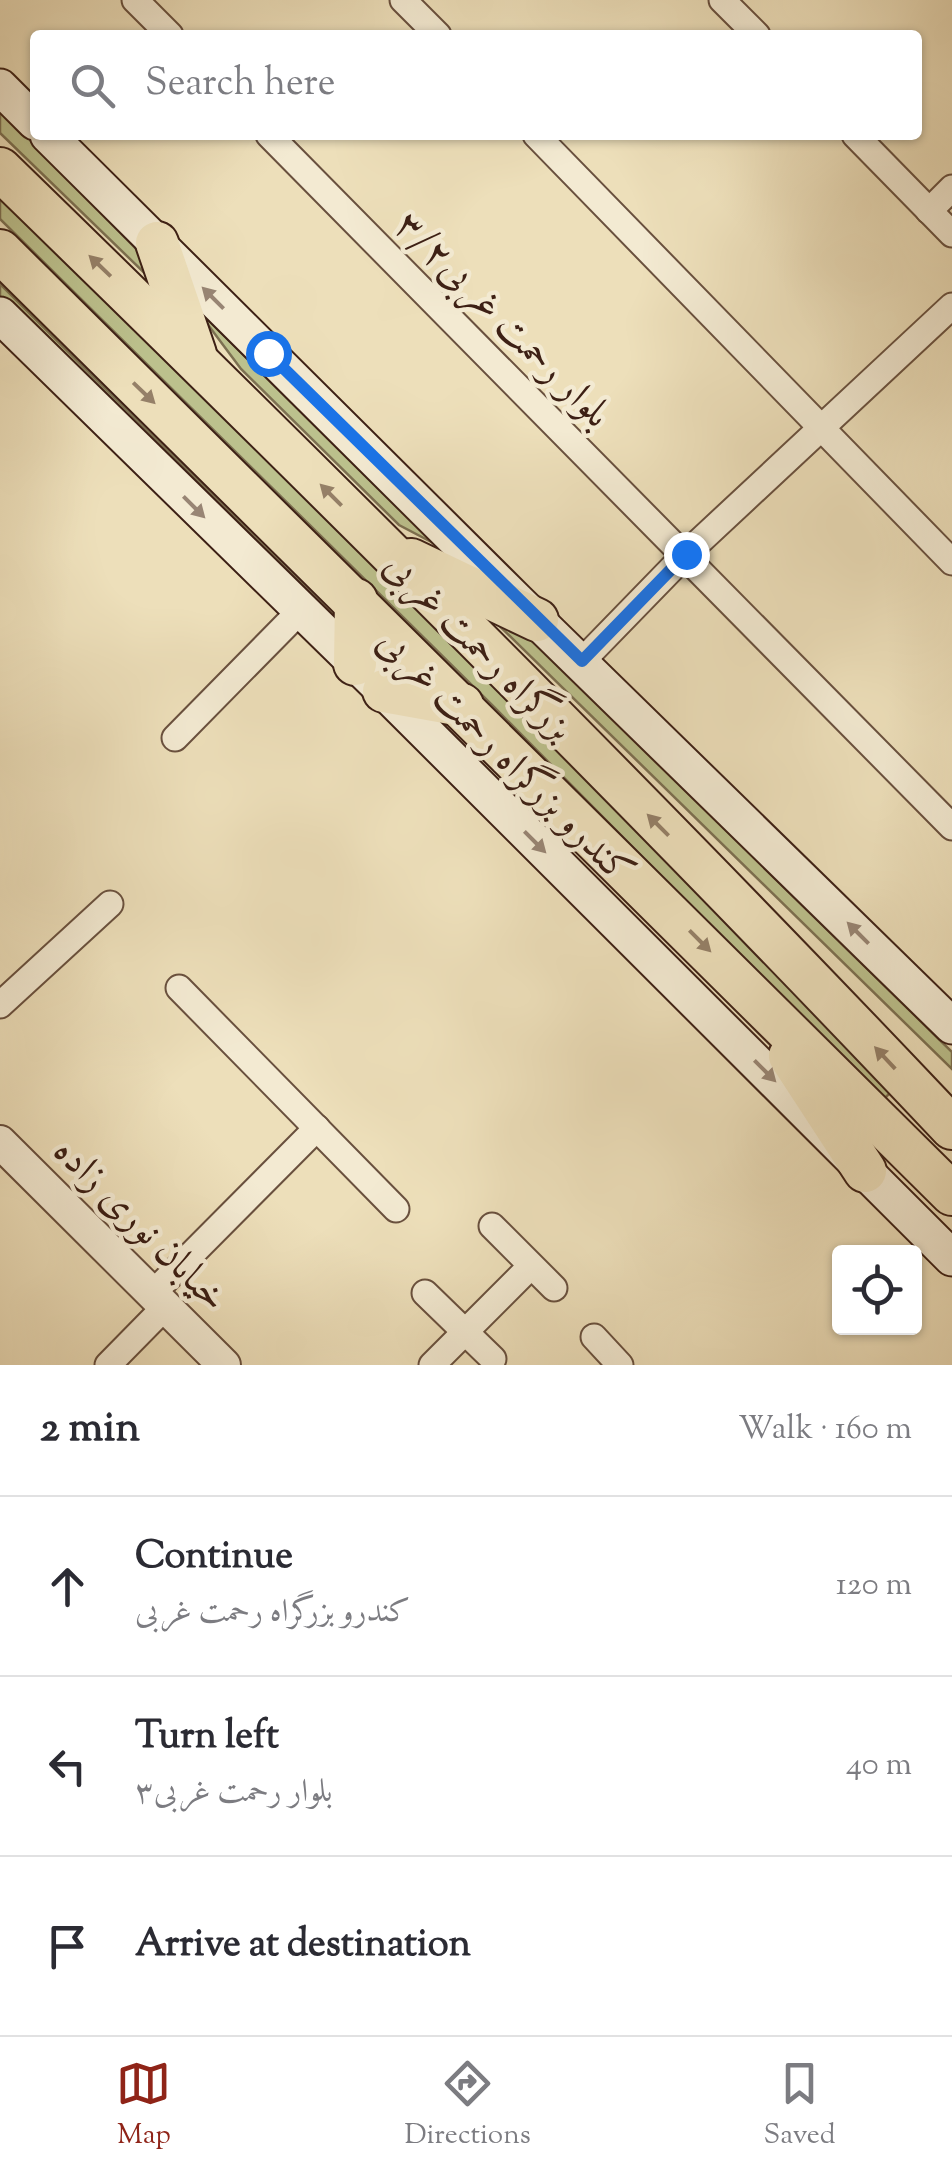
<!DOCTYPE html>
<html lang="en">
<head>
<meta charset="utf-8">
<style>
	:root { --surface:#fff; --page:#f2f2f3; --text:#2b2b33; --muted:#7c7c81; --line:#e1e1e2; --accent:#8f2418 }
	body { margin:0; font-family:"Sorts Mill Goudy",Amiri,serif; background:var(--page); color:var(--text) }
	.controls { position:absolute; right:30px; bottom:30px; display:grid; overflow:hidden; border-radius:10px; box-shadow:0 2px 8px #0004 }
	.controls button { width:90px; height:90px; display:grid; place-items:center; padding:0; border:0; border-bottom:2px solid var(--line); background:var(--surface); color:var(--text); font:50px sans-serif }
	.stop { position:absolute; width:30px; height:30px; margin:-22px; border:8px solid #1a73e8; border-radius:50%; background:#fff }
	.stop.end { background:#1a73e8; border-color:#fff; box-shadow:0 2px 10px #0008 }
	.list { margin:0; padding:0; list-style:none }
	h2 { display:flex; justify-content:space-between; align-items:center; height:130px; margin:0; padding:0 40px; font-size:42px }
	h2 small { font-size:32px; font-weight:400; color:var(--muted) }
	.list li { display:grid; grid-template-columns:65px 1fr auto; gap:30px; align-items:center; box-sizing:border-box; height:180px; padding:0 40px; border-top:2px solid var(--line) }
	.list b { display:block; font-size:38px; white-space:nowrap }
	.list p { margin:0; font-size:32px; white-space:nowrap; color:var(--muted) }
	.list em { font-size:32px; font-style:normal; color:var(--muted) }
	.icon { flex:none; width:55px; height:55px; fill:none; stroke:currentColor; stroke-width:2; stroke-linecap:round; stroke-linejoin:round }
	.map { position:relative; flex:none; width:952px; height:1365px; overflow:hidden }
	.search { position:absolute; background:var(--surface); box-shadow:0 2px 8px #0004; left:30px; right:30px; top:30px; height:110px; display:flex; align-items:center; gap:25px; box-sizing:border-box; padding:0 35px; border-radius:10px; color:var(--muted); font-size:38px }
	.sheet { height:670px; background:var(--surface) }
	nav { display:flex; justify-content:space-around; align-items:center; box-sizing:border-box; height:140px; border-top:2px solid var(--line); background:var(--surface); font-size:28px; color:var(--muted) }
	nav a { display:grid; justify-items:center; gap:5px }
	nav .on { color:var(--accent) }
	.map>svg:first-child { display:block }
	.green { fill:#bcc18d; stroke:#7c7051; stroke-width:2.5 }
	.lines { fill:none; stroke-linecap:round; stroke-linejoin:round }
	.minor-casing { stroke:#69503e; stroke-width:29 }
	.tertiary-casing { stroke:#69503e; stroke-width:36 }
	.secondary-casing { stroke:#3d2015; stroke-width:39 }
	.trunk-casing { stroke:#3d2015; stroke-width:46 }
	.minor { stroke:#f3ead2; stroke-width:25 }
	.tertiary { stroke:#f3ead2; stroke-width:32 }
	.secondary { stroke:#f3ead2; stroke-width:35 }
	.trunk { stroke:#eddfba; stroke-width:42 }
	.oneway { fill:#958068 }
	.oneway2 { fill:#988574 }
	.route { stroke:#1a73e8; stroke-width:12 }
	.labels { text-anchor:middle; stroke-width:9; stroke-linejoin:round; paint-order:stroke }
	.street-label { font-size:40px; fill:#3d2015; stroke:#f3ead2 }
</style>
</head>
<body>
<div class="map">
<svg width="952" height="1365" viewBox="0 0 952 1365">
	<rect width="100%" height="100%" fill="#eddfba"/>
	<filter id="stains"><feTurbulence type="fractalNoise" baseFrequency=".002" numOctaves="4"/><feColorMatrix values="0 0 0 0 .2 0 0 0 0 .09 0 0 0 0 .02 0 0 0 .5 -.17"/></filter>
	<radialGradient id="worn" r=".72"><stop offset=".6" stop-color="#630" stop-opacity="0"/><stop offset="1" stop-color="#630" stop-opacity=".3"/></radialGradient>
	<g class="green">
		<path d="M0 109 142 255 161 289 0 133Z"/>
		<path d="M0 194 550 736 891 1092 883 1100 494 707 0 219Z"/>
		<path d="M0 284 332 614 336 629 0 301Z"/>
		<path d="M194 306 439 546 399 525 241 369Z"/>
		<path d="M474 601 525 633 952 1052V1069Z"/>
	</g>
	<g class="lines">
		<g class="minor-casing">
			<g id="minor">
				<path d="M135 0 170 35"/>
				<path d="M403 0 438 35"/>
				<path d="M722 0 757 35"/>
				<path d="M269 135 952 827"/>
				<path d="M536 135 952 562"/>
				<path d="M855 135 952 234"/>
				<path d="M929 211 952 188"/>
				<path d="M582 661 686 554 952 306"/>
				<path d="M175 738 300 611"/>
				<path d="M179 988 396 1209"/>
				<path d="M0 1005 110 904"/>
				<path d="M492 1226 554 1288"/>
				<path d="M425 1293 493 1359"/>
				<path d="M152 1294 317 1128"/>
				<path d="M594 1337 620 1365"/>
				<path d="M108 1365 165 1307"/>
				<path d="M432 1365 531 1266"/>
			</g>
		</g>
		<g class="tertiary-casing">
			<path id="tertiary" d="M0 1142 224 1365"/>
		</g>
		<g class="secondary-casing">
			<g id="secondary">
				<path d="M0 87 35 122"/>
				<path d="M48 135 517 601 952 1026"/>
				<path d="M0 315 384 691 952 1258"/>
			</g>
		</g>
		<g class="trunk-casing">
			<g id="trunk">
				<path d="M0 169C323 483 643 801 952 1128"/>
				<path d="M157 243 195 354"/>
				<path d="M0 251 952 1194"/>
				<path d="M411 560 537 620"/>
				<path d="M355 664 356 600"/>
				<path d="M384 691 462 705"/>
				<path d="M790 1056 865 1171"/>
			</g>
		</g>
		<use href="#minor" class="minor"/>
		<use href="#tertiary" class="tertiary"/>
		<use href="#secondary" class="secondary"/>
		<use href="#trunk" class="trunk"/>
	</g>
	<defs><path id="oneway-solid" d="M-6-.8H1V-3.2L6.5 0L1 3.2V.8H-6Z" transform="scale(2.5)"/></defs>
	<g class="oneway">
		<use href="#oneway-solid" transform="translate(100 266) rotate(-136)"/>
		<use href="#oneway-solid" transform="translate(144 393) rotate(44)"/>
		<use href="#oneway-solid" transform="translate(331 495) rotate(-135)"/>
		<use href="#oneway-solid" transform="translate(658 825) rotate(-135)"/>
		<use href="#oneway-solid" transform="translate(700 941) rotate(45)"/>
		<use href="#oneway-solid" transform="translate(885 1058) rotate(-133)"/>
	</g>
	<g class="oneway2">
		<use href="#oneway-solid" transform="translate(213 298) rotate(-135)"/>
		<use href="#oneway-solid" transform="translate(194 507) rotate(45)"/>
		<use href="#oneway-solid" transform="translate(535 842) rotate(45)"/>
		<use href="#oneway-solid" transform="translate(858 933) rotate(-135)"/>
		<use href="#oneway-solid" transform="translate(765 1071) rotate(45)"/>
	</g>
	<g class="lines">
		<path class="route" d="M268 353 582 661 686 554"/>
	</g>
	<g class="labels">
		<g class="street-label">
			<text transform="translate(504 318) rotate(45)" y="14">بلوار رحمت غربی۳/۲</text>
			<text transform="translate(480 645) rotate(45)" y="14">بزرگراه رحمت غربی</text>
			<text transform="translate(507 755) rotate(45)" y="14">کندرو بزرگراه رحمت غربی</text>
			<text transform="translate(142 1223) rotate(45)" y="14">خیابان نوری زاده</text>
		</g>
	</g>
	<rect width="100%" height="100%" filter="url(#stains)"/>
	<rect width="100%" height="100%" fill="url(#worn)"/>
</svg>
<div class="controls">
<button><svg class="icon" aria-label="locate" viewBox="0 0 24 24"><circle cx="12" cy="12" r="6"/><path d="M12 2v4M12 18v4M2 12h4M18 12h4"/></svg></button>
</div>
<div class="stop" style="left:268px;top:353px"></div>
<div class="stop end" style="left:686px;top:554px"></div>
<div class="search"><svg class="icon" aria-label="search" viewBox="0 0 24 24"><circle cx="10" cy="10" r="6"/><path d="M15 15l6 6"/></svg>Search here</div>
</div>
<section class="sheet">
<h2>2 min<small>Walk · 160 m</small></h2>
<ul class="list">
<li><svg class="icon" aria-label="ahead" viewBox="0 0 24 24"><path d="M12 20V5M6 11l6-6 6 6"/></svg><div><b>Continue</b><p>کندرو بزرگراه رحمت غربی</p></div><em>120 m</em></li>
<li><svg class="icon" aria-label="left" viewBox="0 0 24 24"><path d="M17 20v-9H6M10 6l-5 5 5 5"/></svg><div><b>Turn left</b><p>بلوار رحمت غربی۳</p></div><em>40 m</em></li>
<li><svg class="icon" aria-label="arrive" viewBox="0 0 24 24"><path d="M6 21V4h12l-3 4 3 4H6"/></svg><div><b>Arrive at destination</b></div></li>
</ul>
</section>
<nav>
<a class="on"><svg class="icon" aria-label="map" viewBox="0 0 24 24"><path d="M3 6l6-2 6 2 6-2v14l-6 2-6-2-6 2zM9 4v14M15 6v14"/></svg>Map</a>
<a><svg class="icon" aria-label="directions" viewBox="0 0 24 24"><path d="M12 3l9 9-9 9-9-9zM9 14v-3h6M13 9l2 2-2 2"/></svg>Directions</a>
<a><svg class="icon" aria-label="saved" viewBox="0 0 24 24"><path d="M7 4h10v16l-5-4-5 4z"/></svg>Saved</a>
</nav>
</body>
</html>
